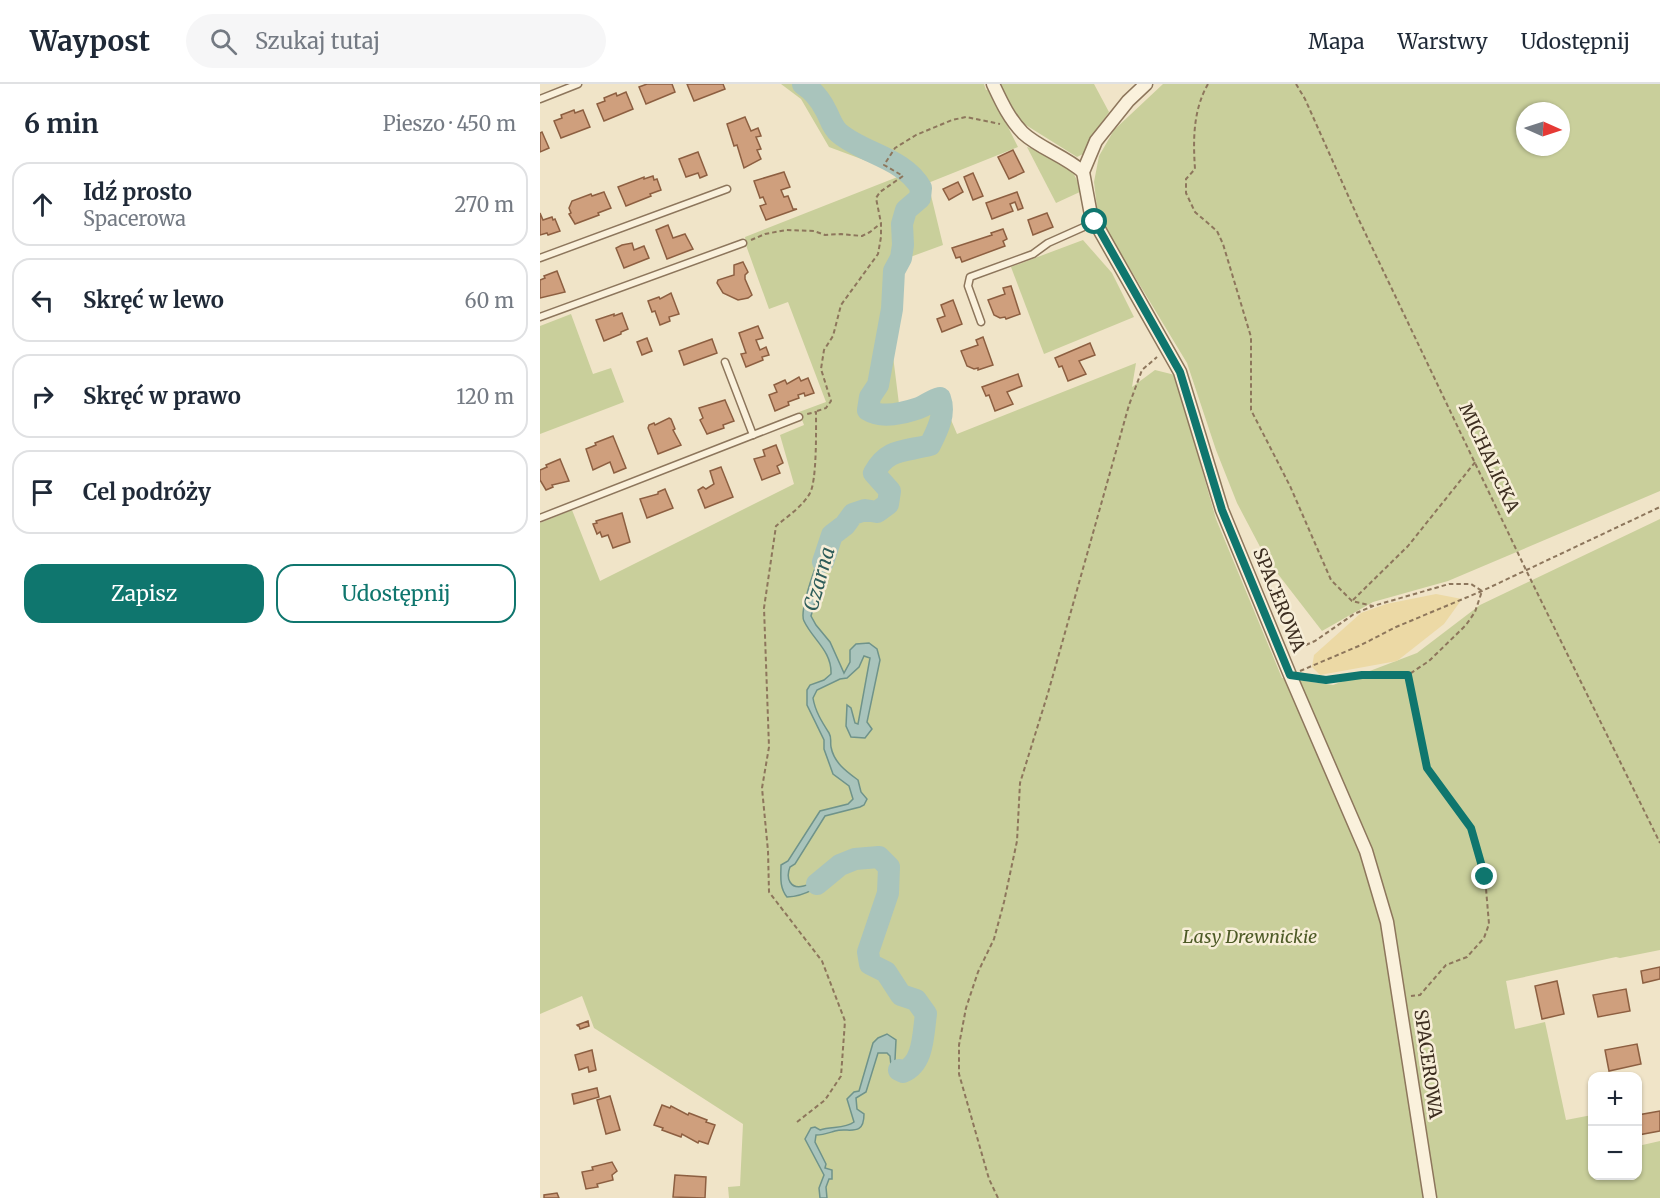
<!DOCTYPE html>
<html lang="pl">
<head>
<meta charset="utf-8">
<style>
	:root { --surface:#fff; --page:#f6f6f7; --text:#1f2937; --muted:#747a83; --line:#e0e1e3; --accent:#0f766e }
	body { margin:0; font-family:Merriweather,serif; background:var(--page); color:var(--text) }
	.controls { position:absolute; right:18px; bottom:18px; display:grid; overflow:hidden; border-radius:12px; box-shadow:0 2px 4px #0004 }
	.controls button { width:54px; height:54px; display:grid; place-items:center; padding:0; border:0; border-bottom:2px solid var(--line); background:var(--surface); color:var(--text); font:30px sans-serif }
	.compass { position:absolute; left:976px; top:18px; width:54px; height:54px; border-radius:50%; background:var(--surface); box-shadow:0 2px 4px #0004; rotate:93deg }
	.stop { position:absolute; width:18px; height:18px; margin:-14px; border:4px solid #0f766e; border-radius:50%; background:#fff }
	.stop.end { background:#0f766e; border-color:#fff; box-shadow:0 2px 6px #0008 }
	.list { margin:0; padding:0; list-style:none }
	h2 { display:flex; justify-content:space-between; align-items:center; height:78px; margin:0; padding:0 24px; font-size:26px }
	h2 small { font-size:20px; font-weight:400; color:var(--muted) }
	.list li { display:grid; grid-template-columns:39px 1fr auto; gap:18px; align-items:center; box-sizing:border-box; height:84px; margin:0 12px 12px; padding:0 12px; border:2px solid var(--line); border-radius:18px }
	.list b { display:block; font-size:22px; white-space:nowrap }
	.list p { margin:0; font-size:20px; white-space:nowrap; color:var(--muted) }
	.list em { font-size:20px; font-style:normal; color:var(--muted) }
	.actions { display:flex; gap:12px; padding:18px 24px }
	.actions a { flex:1; padding:14px 0; border:2px solid var(--accent); border-radius:18px; text-align:center; font-size:21px; color:var(--accent) }
	.actions .main { background:var(--accent); color:#fff }
	.icon { flex:none; width:33px; height:33px; fill:none; stroke:currentColor; stroke-width:2; stroke-linecap:round; stroke-linejoin:round }
	.map { position:relative; flex:none; width:1120px; height:1114px; overflow:hidden }
	header { display:flex; align-items:center; gap:36px; box-sizing:border-box; height:84px; padding:0 30px; background:var(--surface); border-bottom:2px solid var(--line) }
	header strong { font-size:28px }
	nav { display:flex; gap:33px; margin-inline-start:auto; font-size:21px }
	.search { width:420px; height:54px; background:var(--page); display:flex; align-items:center; gap:15px; box-sizing:border-box; padding:0 21px; border-radius:33px; color:var(--muted); font-size:22px }
	main { display:flex }
	aside { flex:1; background:var(--surface) }
	.map>svg:first-child { display:block }
	.green { fill:#c9cf9b; fill-rule:evenodd }
	.sand { fill:#ecd9a5 }
	.water { fill:#a9c4bc; stroke:#6f938a; stroke-width:1.5 }
	.lines { fill:none; stroke-linecap:round; stroke-linejoin:round }
	.river { stroke:#a9c4bc; stroke-width:22 }
	.building { fill:#cf9f7d; stroke:#8d5f41; stroke-width:1.5 }
	.service-casing { stroke:#8d765c; stroke-width:9 }
	.minor-casing { stroke:#8d765c; stroke-width:15 }
	.path { stroke:#8d765c; stroke-width:2; stroke-dasharray:4.5 3; stroke-linecap:butt }
	.service { stroke:#faf1dc; stroke-width:6 }
	.minor { stroke:#faf1dc; stroke-width:12 }
	.route { stroke:#0f766e; stroke-width:8 }
	.labels { text-anchor:middle; stroke-width:5; stroke-linejoin:round; paint-order:stroke }
	.street-label { font-size:18px; fill:#3d2e20; stroke:#f7eed8 }
	.park-label { font-size:18px; font-style:italic; fill:#4d5a26; stroke:#f7eed8 }
	.water-label { font-size:20px; font-style:italic; fill:#2f5d5a; stroke:#f7eed8 }
</style>
</head>
<body>
<header>
<strong>Waypost</strong>
<div class="search"><svg class="icon" aria-label="search" viewBox="0 0 24 24"><circle cx="10" cy="10" r="6"/><path d="M15 15l6 6"/></svg>Szukaj tutaj</div>
<nav><a>Mapa</a><a>Warstwy</a><a>Udostępnij</a></nav>
</header>
<main>
<aside>
<h2>6 min<small>Pieszo · 450 m</small></h2>
<ul class="list">
<li><svg class="icon" aria-label="ahead" viewBox="0 0 24 24"><path d="M12 20V5M6 11l6-6 6 6"/></svg><div><b>Idź prosto</b><p>Spacerowa</p></div><em>270 m</em></li>
<li><svg class="icon" aria-label="left" viewBox="0 0 24 24"><path d="M17 20v-9H6M10 6l-5 5 5 5"/></svg><div><b>Skręć w lewo</b></div><em>60 m</em></li>
<li><svg class="icon" aria-label="right" viewBox="0 0 24 24"><path d="M7 20v-9h11M14 6l5 5-5 5"/></svg><div><b>Skręć w prawo</b></div><em>120 m</em></li>
<li><svg class="icon" aria-label="arrive" viewBox="0 0 24 24"><path d="M6 21V4h12l-3 4 3 4H6"/></svg><div><b>Cel podróży</b></div></li>
</ul>
<div class="actions"><a class="main">Zapisz</a><a>Udostępnij</a></div>
</aside>
<div class="map">
<svg width="1120" height="1114" viewBox="0 0 1120 1114">
	<rect width="100%" height="100%" fill="#f0e4c8"/>
	<g class="green">
		<path d="M241 0H444L446 6 449 5 478 63 388 99 403 161 362 176 353 272 359 320 386 313 398 305 417 350 596 279 592 303 615 286 635 291 676 435 742 594 793 601 877 569 940 521 1120 435V866L1080 874 1076 873 966 897 975 945 1005 938 1026 1036 1052 1031V1092H1098V1062L1120 1057V1114H189L188 1103 200 1102 203 1040 54 944 42 912 0 930V439L32 426 60 497 254 400 240 351 264 341 259 328 286 318 248 218 229 225 207 164 205 153 360 92 348 85 289 63 261 15Z"/>
		<path d="M459 0H554L569 28 555 48 543 70 537 73 481 38Z"/>
		<path d="M623 0H1120V407L908 497 833 518 782 547 727 476 697 419 676 366 647 279 558 132 554 98 559 72 574 46ZM985 27H1021V63H985Z"/>
		<path d="M487 63 502 67 532 86 542 107 516 119Z"/>
		<path d="M543 156 572 189 594 233 504 270 471 183Z"/>
		<path d="M31 230 53 290 71 284 84 318 0 350V242Z"/>
	</g>
	<path class="sand" d="M896 510 922 515 904 540 857 577 780 591 772 583 774 571 821 529 846 520Z"/>
	<g class="water">
		<path d="M291 448 297 452 290 465 271 532 276 541 290 558 304 589 310 578V566L316 560 329 559 337 565 340 576 327 638 332 645 325 654 311 653 306 642 307 621 311 624 315 639 318 640 330 574 324 572 319 583 307 594 300 595 277 606 273 614C275 627 282 638 289 649 292 654 290 658 291 663 294 679 307 688 318 696L321 708 327 715 324 721 320 723 285 732 255 780 250 783C248 788 247 793 250 798 258 811 278 794 287 790L289 782 301 777 302 784C285 797 271 812 247 813 239 803 241 792 241 781L248 777 280 727 308 720 313 715 309 702 293 690 284 665V656L267 621V606L270 601 284 596 291 590C292 567 273 556 264 537 258 526 283 459 291 448Z"/>
		<path d="M347 950 356 956 355 976 361 981 373 972 375 965 384 973 365 995 355 994 352 991 350 972 347 969H338L326 1008 316 1014 317 1025 324 1030C324 1054 308 1043 295 1047 288 1049 283 1051 276 1051L275 1058 286 1080 285 1084 292 1086V1095H289L286 1103 287 1114H280L279 1104 284 1091 265 1055 271 1044 275 1043 280 1046C291 1042 305 1045 314 1038L307 1015 314 1008 319 1007 333 959 338 954Z"/>
	</g>
	<g class="lines">
		<g class="river">
			<path d="M263 0C272 6 280 15 285 25 290 33 291 42 299 49 324 70 364 74 381 104L380 114 366 126 362 140 363 161 361 174 354 187 352 225 338 301 330 313 328 326C342 335 364 329 379 324 387 321 391 316 400 314 406 330 397 347 390 361 364 368 348 364 334 389L350 407 348 420 337 428 325 426 313 430 305 441 292 451 283 478"/>
			<path d="M277 800 300 781 315 775 339 773 349 783 348 809 328 868 330 880 346 888 361 911 376 916 386 930C383 950 384 979 363 988L359 986"/>
		</g>
	</g>
	<g class="building">
		<path d="M107 0H132L135 8 106 20 99 3Z"/>
		<path d="M147 0H183L185 5 154 17Z"/>
		<path d="M86 8 93 25 64 37 57 20 65 17 64 14 76 9 77 12Z"/>
		<path d="M34 26 35 29 43 26 50 43 21 54 14 37 22 34 21 31Z"/>
		<path d="M205 33 211 47 218 44 221 52 216 53 221 65 217 66 221 75 204 84 197 61 194 62 187 40Z"/>
		<path d="M2 48 9 64 0 68V49Z"/>
		<path d="M473 66 484 88 469 95 458 73Z"/>
		<path d="M158 68 167 91 160 94 158 89 146 93 139 75Z"/>
		<path d="M244 88 250 103 241 106 244 113 248 112 253 125H257L226 136 220 122 226 120 223 113 220 114 214 97Z"/>
		<path d="M433 89 443 112 433 116 424 93Z"/>
		<path d="M113 92 114 96 117 95 121 106 110 110 111 112 86 122 78 103 104 93V95Z"/>
		<path d="M418 98 423 108 409 116 403 105Z"/>
		<path d="M64 108 71 124 58 129 59 131 35 140 29 130 31 129 29 124 32 117 51 110 52 112Z"/>
		<path d="M477 108 483 124 478 126 475 118 470 120 473 127 452 135 446 119Z"/>
		<path d="M0 129 3 136 12 133 13 136 15 135 20 147 8 151 7 149 0 151Z"/>
		<path d="M507 129 513 143 493 151 488 136Z"/>
		<path d="M128 141 133 154 145 150 153 165 127 175 116 146Z"/>
		<path d="M463 145 467 155 463 157 465 162 422 178 420 173 416 174 412 164 452 151 451 149Z"/>
		<path d="M92 159 94 166 104 162 109 174 84 184 76 164 82 161Z"/>
		<path d="M203 178 208 188 205 191V195L212 211 208 214 198 216 183 209 177 199 178 196 194 191V181Z"/>
		<path d="M17 187 25 208 0 214V196L5 194 4 192Z"/>
		<path d="M471 202 480 230 466 235 465 233 460 234 454 231 448 216 465 210 463 204Z"/>
		<path d="M131 209 139 230 129 233 130 237 120 241 115 227 112 228 108 217 119 213 120 215Z"/>
		<path d="M413 216 422 240 402 248 397 235 405 232 401 221Z"/>
		<path d="M82 229 88 245 81 248V250L64 257 56 236 74 230V232Z"/>
		<path d="M218 242 223 254 216 256 220 266 226 263 229 271 222 273 223 276 206 283 201 270 206 269 199 249Z"/>
		<path d="M443 253 453 281 438 286V284L434 285 427 282 421 267 438 261 436 256Z"/>
		<path d="M107 254 112 267 102 271 97 258Z"/>
		<path d="M172 255 177 269 144 281 139 267Z"/>
		<path d="M550 259 555 271 539 277 546 290 528 297 522 282 519 283 515 274Z"/>
		<path d="M478 290 482 302 467 308 473 320 455 327 449 311 446 312 442 303Z"/>
		<path d="M259 293 261 297 268 294 274 309 265 312 264 309 258 311 259 314 248 318 249 321 235 327 229 311 237 308 234 301 245 296 247 300Z"/>
		<path d="M185 316 194 337 183 341 184 344 167 350 160 336 163 334 159 324Z"/>
		<path d="M129 334 131 335 135 345 133 346 141 361 118 370 108 344 109 341 114 339 115 341Z"/>
		<path d="M73 352 86 384 74 389 70 378 53 386 46 365 56 361 55 359Z"/>
		<path d="M236 361 243 379 237 382 240 389 222 396 214 375 225 372 223 366Z"/>
		<path d="M20 375 29 397 12 401 13 403 6 406 0 396V386L7 383 6 381Z"/>
		<path d="M181 383 193 413 165 424 158 406 163 403 166 405 174 400 170 387Z"/>
		<path d="M125 405 133 424 107 434 100 415 118 410V408Z"/>
		<path d="M82 429 90 458 73 464 68 451 62 453 60 448 57 450 53 440 57 439 56 437Z"/>
		<path d="M1120 883V895L1103 899 1101 887Z"/>
		<path d="M1017 897 1024 930 1002 935 995 902Z"/>
		<path d="M1086 905 1090 927 1058 933 1053 911Z"/>
		<path d="M48 937 49 942 40 945 39 942H38L37 941Z"/>
		<path d="M1097 960 1101 980 1069 987 1065 966Z"/>
		<path d="M52 966 56 986 49 988 48 983 39 986 35 971Z"/>
		<path d="M57 1004 59 1013 34 1020 32 1010Z"/>
		<path d="M70 1012 80 1046 66 1050 57 1016Z"/>
		<path d="M122 1021 130 1024 131 1022 148 1031 149 1029 167 1036 166 1038 175 1041 168 1060 159 1057 158 1059 142 1050 141 1053 122 1046 123 1044 114 1041Z"/>
		<path d="M1120 1027V1047L1098 1051V1031Z"/>
		<path d="M72 1078 77 1087 72 1091 73 1096 57 1100 58 1103 46 1105 42 1088 53 1086 52 1083Z"/>
		<path d="M135 1091 166 1093 165 1114 133 1113Z"/>
		<path d="M17 1109 19 1114H4V1111Z"/>
	</g>
	<g class="lines">
		<g class="service-casing">
			<g id="service">
				<path d="M0 15 38 0"/>
				<path d="M0 174 187 105"/>
				<path d="M0 233 203 159"/>
				<path d="M441 238 428 202 430 193 493 170 508 159 555 138"/>
				<path d="M185 278 213 351"/>
				<path d="M0 434 259 333"/>
			</g>
		</g>
		<g class="minor-casing">
			<g id="minor">
				<path d="M453 0C461 17 469 35 483 49 499 64 525 72 543 88"/>
				<path d="M606 0 588 17 556 57 543 88 551 131 640 288 682 426 750 591 826 767 847 838 890 1114"/>
			</g>
		</g>
		<g class="path">
			<path d="M668 0C653 26 653 56 655 85L646 95V109L655 128 677 147 683 160 711 253V326L750 402 791 496 812 517 833 522 909 500H931L942 507 935 528 926 541 889 577 868 591 821 590 786 596 765 593"/>
			<path d="M756 0 765 15 819 136 986 486 1120 759"/>
			<path d="M211 156 225 150 246 146 274 147 285 151 301 150 322 152 330 148 340 140"/>
			<path d="M277 327 286 324 291 317 281 285 284 266 293 252 301 221 338 170 341 153V139L336 114 340 108 363 92 344 81 355 64 376 51 412 36 426 33 460 40"/>
			<path d="M813 516 868 462 936 377"/>
			<path d="M752 567 775 557 814 530 833 522"/>
			<path d="M760 587 821 561 856 543 942 507 1120 423"/>
			<path d="M868 591 887 684 931 744 945 793 949 840 944 854 927 873 906 881 880 911 871 912"/>
			<path d="M257 1038 285 1016 301 992 305 937 282 877 229 808 228 767 222 704 229 663 224 524 236 442C248 432 263 422 270 409 277 396 276 345 276 328L267 330"/>
			<path d="M458 1114 449 1095 419 990V961L426 924 438 888 454 855 464 818 477 757 480 699 508 609 589 321 602 286 617 273"/>
		</g>
		<use href="#service" class="service"/>
		<use href="#minor" class="minor"/>
	</g>
	<g class="lines">
		<path class="route" d="M555 138 640 288 682 426 750 591 786 596 822 591H868L887 684 931 744 945 793"/>
	</g>
	<g class="labels">
		<g class="street-label">
			<text transform="translate(949 374) rotate(65)" y="6">MICHALICKA</text>
			<text transform="translate(739 516) rotate(68)" y="6">SPACEROWA</text>
			<text transform="translate(888 980) rotate(82)" y="6">SPACEROWA</text>
		</g>
		<g class="park-label">
			<text x="710" y="859">Lasy Drewnickie</text>
		</g>
		<g class="water-label">
			<text transform="translate(279 495) rotate(-74)" y="7">Czarna</text>
		</g>
	</g>
</svg>
<div class="controls">
<button>+</button>
<button>−</button>
</div>
<svg class="compass" viewBox="-18 -18 36 36"><path d="M0-13l5 13h-10z" fill="#e53935"/><path d="M0 13l5-13h-10z" fill="#747a83"/></svg>
<div class="stop" style="left:555px;top:138px"></div>
<div class="stop end" style="left:945px;top:793px"></div>
</div>
</main>
</body>
</html>
